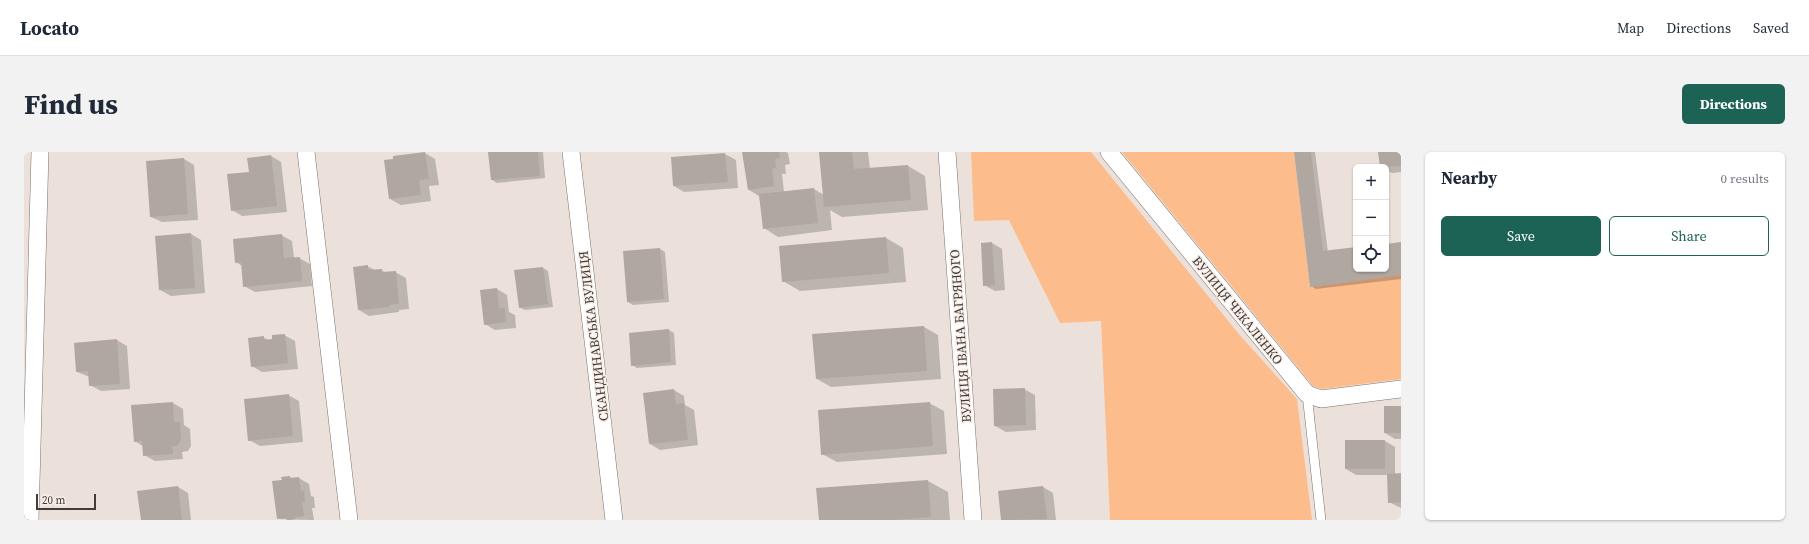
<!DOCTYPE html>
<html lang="en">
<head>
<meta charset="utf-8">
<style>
	:root { --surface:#fff; --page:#f2f2f3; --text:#1f2937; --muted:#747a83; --line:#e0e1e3; --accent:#1c6255 }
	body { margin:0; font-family:"Source Serif 4",serif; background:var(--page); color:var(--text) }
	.controls { position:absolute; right:12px; top:12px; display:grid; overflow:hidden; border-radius:6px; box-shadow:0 1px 3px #0004 }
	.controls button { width:36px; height:36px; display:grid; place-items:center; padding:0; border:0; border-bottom:1px solid var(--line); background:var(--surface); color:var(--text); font:20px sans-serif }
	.scale { position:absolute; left:12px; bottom:10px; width:60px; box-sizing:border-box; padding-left:4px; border:2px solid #403c39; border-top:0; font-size:11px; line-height:14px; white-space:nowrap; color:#403c39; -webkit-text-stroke:3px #f8eee7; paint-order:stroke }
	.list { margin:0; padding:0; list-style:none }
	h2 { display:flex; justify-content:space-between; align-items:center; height:52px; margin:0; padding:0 16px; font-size:17px }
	h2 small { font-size:13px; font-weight:400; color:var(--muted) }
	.actions { display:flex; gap:8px; padding:12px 16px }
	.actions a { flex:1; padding:9px 0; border:1px solid var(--accent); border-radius:6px; text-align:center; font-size:14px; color:var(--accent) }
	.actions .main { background:var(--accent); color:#fff }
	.icon { flex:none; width:22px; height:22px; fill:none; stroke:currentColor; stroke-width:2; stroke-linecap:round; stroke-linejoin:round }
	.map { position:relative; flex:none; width:1377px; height:368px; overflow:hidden; border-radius:6px }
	header { display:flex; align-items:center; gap:24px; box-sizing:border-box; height:56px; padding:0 20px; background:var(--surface); border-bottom:1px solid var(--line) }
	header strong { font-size:19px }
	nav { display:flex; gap:22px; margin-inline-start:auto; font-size:14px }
	.intro { display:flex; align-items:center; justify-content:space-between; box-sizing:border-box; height:96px; padding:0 24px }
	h1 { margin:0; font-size:28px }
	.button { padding:10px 18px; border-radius:6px; background:var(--accent); color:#fff; font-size:14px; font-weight:700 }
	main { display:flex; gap:24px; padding:0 24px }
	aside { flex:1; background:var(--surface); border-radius:6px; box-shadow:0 1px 3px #0004 }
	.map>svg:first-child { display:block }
	.green { fill:#fdbc8c }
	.shadow { fill:#0003 }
	.building { fill:#b0a7a0 }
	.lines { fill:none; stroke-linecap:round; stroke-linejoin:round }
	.service-casing { stroke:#7b726c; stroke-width:10 }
	.minor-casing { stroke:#7b726c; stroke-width:18 }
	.service { stroke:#fff; stroke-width:9 }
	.minor { stroke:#fff; stroke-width:17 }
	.labels { text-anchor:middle; stroke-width:3; stroke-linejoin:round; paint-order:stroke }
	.street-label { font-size:13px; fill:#403c39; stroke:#f8eee7 }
</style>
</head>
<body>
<header>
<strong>Locato</strong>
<nav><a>Map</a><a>Directions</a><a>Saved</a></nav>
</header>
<div class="intro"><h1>Find us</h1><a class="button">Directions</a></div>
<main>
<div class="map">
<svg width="1377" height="368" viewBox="0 0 1377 368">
	<rect width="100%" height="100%" fill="#ebe1da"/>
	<g class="green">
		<path d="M947 0H1067L1214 181 1273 247 1288 368H1086L1077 169 1036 171 985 68 950 69Z"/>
		<path d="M1098 0H1270L1286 135 1377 123V227L1298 237 1289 234Z"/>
	</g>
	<g class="shadow">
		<path d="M465 0H519L521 26 473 31 468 28Z"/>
		<path d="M719 0H762L764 1 766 12 761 13 762 22H758L760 40 790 37 800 43 796 0H844L846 17 884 14 901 24 904 58 818 65 806 58 808 78 754 85 740 76 735 44 725 38Z"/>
		<path d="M1271 0H1291L1304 100 1332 96V117H1362V93L1377 91V127L1292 137 1287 134Z"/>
		<path d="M1356 0H1377V20L1368 21 1362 18V15H1357Z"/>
		<path d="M401 1 411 7 415 33 405 34 407 49 377 53 366 47Z"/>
		<path d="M701 2 712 8 714 36 660 40 650 34 648 6Z"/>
		<path d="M247 4 257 10 263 60 218 64 208 58 226 21Z"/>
		<path d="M160 7 170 13 174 68 138 70 127 65 123 10Z"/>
		<path d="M167 82 177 88 181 141 147 144 136 138Z"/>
		<path d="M257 83 268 89 270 106H275L286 112 288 134 231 140 220 134 218 114 212 110Z"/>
		<path d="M862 86 879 96 882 130 776 139 759 129 756 95Z"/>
		<path d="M968 91 978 97 981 138 971 139 960 133 958 92Z"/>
		<path d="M636 97 641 100 645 150 609 153 604 150Z"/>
		<path d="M343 114 351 118H357L363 121 371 120 382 126 385 157 375 158V160L345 164 335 158Z"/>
		<path d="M519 116 524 119 529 155 501 158 495 155Z"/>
		<path d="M473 137 483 143 485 160 491 163 492 176 471 178 461 172Z"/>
		<path d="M900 175 914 183 917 227 807 235 793 227Z"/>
		<path d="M645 178 650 181 652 213 613 216 608 213Z"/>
		<path d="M260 183 271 189 274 217 238 220 228 214 239 185 246 189Z"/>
		<path d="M93 188 103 194 106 237 77 239 66 233V225L53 220 51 191Z"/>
		<path d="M1000 237 1011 243 1012 278 982 280 971 274Z"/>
		<path d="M650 238 660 244 661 253 670 258 674 293 636 298 626 292Z"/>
		<path d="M264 243 275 249 279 290 236 294 225 288Z"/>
		<path d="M149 251 159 257 160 273 166 277 167 294 164 299 158 300 159 307 131 309 120 303V295L111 289Z"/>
		<path d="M905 251 920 259 923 302 813 310 798 302Z"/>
		<path d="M1377 255V287H1371L1361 281Z"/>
		<path d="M1361 289 1371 295V323L1377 322V356L1365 350 1364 323H1332L1322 317Z"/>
		<path d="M266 325 269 327 275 326 285 332 287 344 290 345 291 356H288L290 368 254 367 259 328Z"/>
		<path d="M904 329 924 340 926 368H796Z"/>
		<path d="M154 335 164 341 167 368H118Z"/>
		<path d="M1019 335 1029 341 1032 368H978L975 340Z"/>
	</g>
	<g class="building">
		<path d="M401 0 405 27 395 28 397 43 365 47 360 8 369 7V4Z"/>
		<path d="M464 0H514L516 24 467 28Z"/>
		<path d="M718 0H755L756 6 751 7 752 16 748 17 750 34 724 38Z"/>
		<path d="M795 0H828L830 17 884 13 887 48 800 55Z"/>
		<path d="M1270 0H1287L1299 99 1332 95V117H1362V92L1377 90V123L1286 135Z"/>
		<path d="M1354 0H1377V14L1356 15Z"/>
		<path d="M701 1 704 30 649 34 647 5Z"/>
		<path d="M247 3 253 54 207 59 203 22 225 20 223 6Z"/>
		<path d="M160 6 164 62 126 65 122 9Z"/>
		<path d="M790 36 794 71 739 77 735 42Z"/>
		<path d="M167 81 171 136 135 138 131 84Z"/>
		<path d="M258 82 260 106 276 105 278 129 219 135 217 110 211 111 209 87Z"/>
		<path d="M862 85 865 121 758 130 755 94Z"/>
		<path d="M968 90 971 133 959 134 957 91Z"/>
		<path d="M636 96 640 147 603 150 599 99Z"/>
		<path d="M344 113V118L358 117V120L372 119 375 152 365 153V155L334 158 329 115Z"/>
		<path d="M519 115 524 152 495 156 490 118Z"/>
		<path d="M473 136 475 156H481L482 170 460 173 456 138Z"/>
		<path d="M900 174 903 219 792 227 788 182Z"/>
		<path d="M645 177 647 210 607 214 605 181Z"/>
		<path d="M261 182 264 211 227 215 224 186 240 184V188L248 187V183Z"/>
		<path d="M93 187 96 232 65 234 64 219 52 220 50 191Z"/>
		<path d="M1001 236 1002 273 970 274 969 237Z"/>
		<path d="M650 237 652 252 660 251 664 288 625 292 619 241Z"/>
		<path d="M265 242 269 284 224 289 220 247Z"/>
		<path d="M149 250 150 270H156L157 288 153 294H148L149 302 119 304 118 289 110 290 107 253Z"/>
		<path d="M906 250 909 294 797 303 794 258Z"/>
		<rect x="1360" y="254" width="17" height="27"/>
		<rect x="1321" y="288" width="40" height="29"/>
		<path d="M1377 321V350L1364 351 1363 322Z"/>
		<path d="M266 324V326L275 325 277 339 280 338 281 350H278L280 364 271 365 272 367 267 368H263L262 366 253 367 248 329 258 328 257 325Z"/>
		<path d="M904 328 907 365 869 368H795L792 336Z"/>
		<path d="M154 334 158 368H117L113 339Z"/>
		<path d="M1019 334 1023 367 977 368 974 339Z"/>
	</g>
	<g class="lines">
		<g class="service-casing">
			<path id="service" d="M1283 242 1297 368"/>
		</g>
		<g class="minor-casing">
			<g id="minor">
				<path d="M282 0 325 368"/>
				<path d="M547 0 590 368"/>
				<path d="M923 0 949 368"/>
				<path d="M1085 0 1283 242 1297 247 1377 237"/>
				<path d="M6 368 16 0"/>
			</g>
		</g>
		<use href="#service" class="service"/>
		<use href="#minor" class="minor"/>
	</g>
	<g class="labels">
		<g class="street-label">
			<text transform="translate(1214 158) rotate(51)" y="5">ВУЛИЦЯ ЧЕКАЛЕНКО</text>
			<text transform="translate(569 184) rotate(-97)" y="5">СКАНДИНАВСЬКА ВУЛИЦЯ</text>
			<text transform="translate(936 184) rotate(-94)" y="5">ВУЛИЦЯ ІВАНА БАГРЯНОГО</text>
		</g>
	</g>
</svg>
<div class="controls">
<button>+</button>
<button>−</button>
<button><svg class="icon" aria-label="locate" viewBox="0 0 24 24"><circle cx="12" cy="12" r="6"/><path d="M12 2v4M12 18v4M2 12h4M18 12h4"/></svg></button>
</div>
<div class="scale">20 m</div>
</div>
<aside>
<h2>Nearby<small>0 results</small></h2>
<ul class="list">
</ul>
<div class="actions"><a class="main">Save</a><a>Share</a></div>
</aside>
</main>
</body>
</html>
